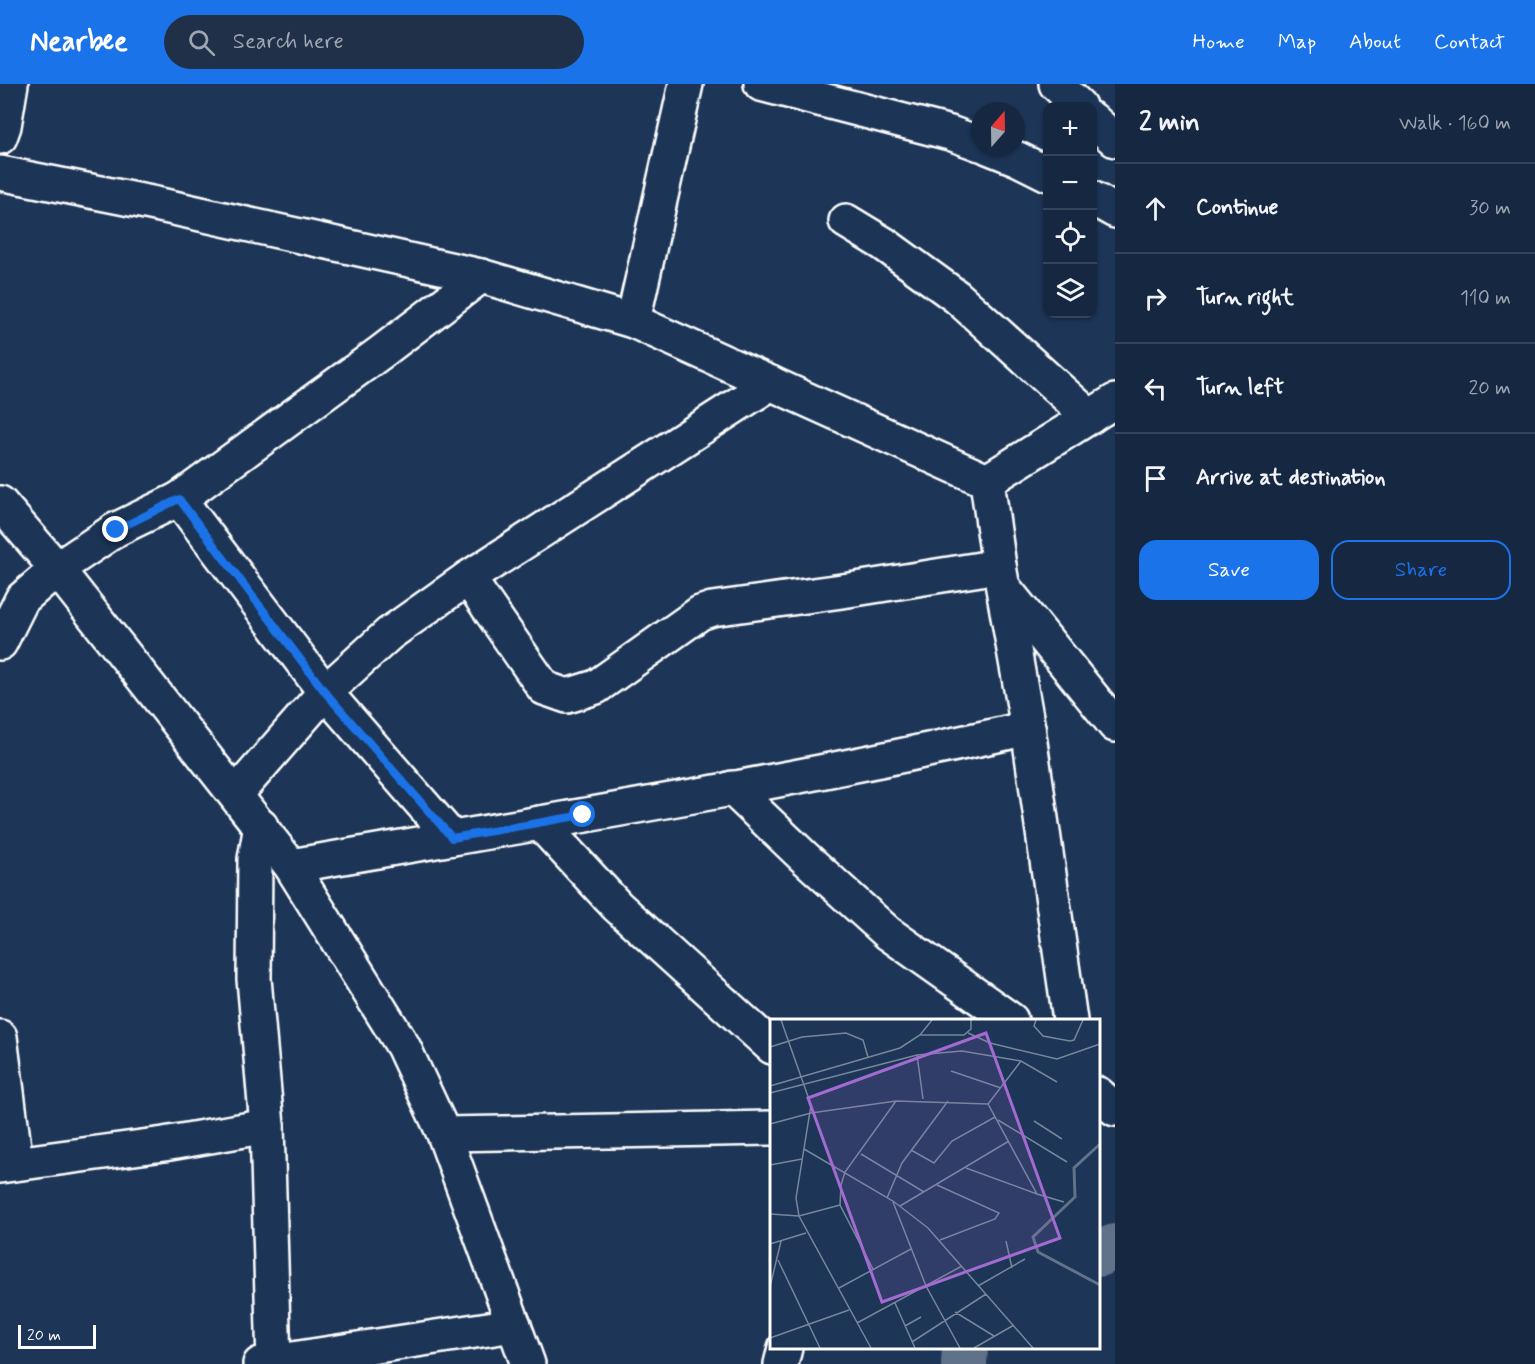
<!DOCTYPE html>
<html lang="en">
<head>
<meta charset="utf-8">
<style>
	:root { --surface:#162841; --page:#1f3048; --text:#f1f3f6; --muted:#9ea6b1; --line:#35445a; --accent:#1a73e8 }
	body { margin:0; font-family:Mynerve,sans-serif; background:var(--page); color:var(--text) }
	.controls { position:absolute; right:18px; top:18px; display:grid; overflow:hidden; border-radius:12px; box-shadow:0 2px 4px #0004 }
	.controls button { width:54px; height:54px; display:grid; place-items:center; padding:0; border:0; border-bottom:2px solid var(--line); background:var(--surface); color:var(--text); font:30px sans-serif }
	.compass { position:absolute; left:971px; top:18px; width:54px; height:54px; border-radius:50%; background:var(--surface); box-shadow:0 2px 4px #0004; rotate:20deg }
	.scale { position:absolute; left:18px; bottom:15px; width:78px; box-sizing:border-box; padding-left:6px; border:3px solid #fff; border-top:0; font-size:16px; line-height:21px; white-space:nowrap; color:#fff; -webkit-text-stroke:4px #1d3557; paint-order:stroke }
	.stop { position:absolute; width:18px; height:18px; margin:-14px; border:4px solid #1a73e8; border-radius:50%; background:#fff }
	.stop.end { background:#1a73e8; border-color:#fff; box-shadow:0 2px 6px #0008 }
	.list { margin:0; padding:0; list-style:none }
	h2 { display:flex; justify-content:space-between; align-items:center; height:78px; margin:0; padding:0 24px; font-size:26px }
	h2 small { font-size:20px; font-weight:400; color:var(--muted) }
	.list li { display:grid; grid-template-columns:39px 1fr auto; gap:18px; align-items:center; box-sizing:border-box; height:90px; padding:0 24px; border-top:2px solid var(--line) }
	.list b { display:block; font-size:22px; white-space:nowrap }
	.list em { font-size:20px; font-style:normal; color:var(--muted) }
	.actions { display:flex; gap:12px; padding:18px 24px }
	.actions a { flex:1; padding:14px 0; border:2px solid var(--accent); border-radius:18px; text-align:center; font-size:21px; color:var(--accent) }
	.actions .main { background:var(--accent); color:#fff }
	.icon { flex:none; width:33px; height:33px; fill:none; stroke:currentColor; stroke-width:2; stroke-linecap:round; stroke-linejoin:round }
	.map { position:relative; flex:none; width:1115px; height:1280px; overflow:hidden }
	header { display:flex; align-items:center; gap:36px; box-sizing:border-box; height:84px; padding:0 30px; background:var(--accent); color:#fff }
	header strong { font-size:28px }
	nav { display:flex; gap:33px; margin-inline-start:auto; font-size:21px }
	.search { width:420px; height:54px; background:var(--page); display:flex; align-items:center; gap:15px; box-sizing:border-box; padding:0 21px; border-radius:33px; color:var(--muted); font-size:22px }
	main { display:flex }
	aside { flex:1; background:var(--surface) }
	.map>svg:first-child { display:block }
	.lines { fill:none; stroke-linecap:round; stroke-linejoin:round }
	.river { stroke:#617289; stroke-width:46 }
	.minor-casing { stroke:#fff; stroke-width:38 }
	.minor { stroke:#1d3557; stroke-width:33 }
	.route { stroke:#1a73e8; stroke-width:8 }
	.inset-river { fill:none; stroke:#617289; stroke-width:3 }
	.inset-road { fill:none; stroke:#77869a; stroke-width:1.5 }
	.view { fill:#a36bd2; fill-opacity:0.15; stroke:#a36bd2; stroke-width:3 }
	.inset-edge { fill:none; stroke:#fff; stroke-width:3 }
</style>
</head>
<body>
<header>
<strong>Nearbee</strong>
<div class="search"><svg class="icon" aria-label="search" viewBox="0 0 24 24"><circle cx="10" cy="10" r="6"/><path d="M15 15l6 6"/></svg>Search here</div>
<nav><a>Home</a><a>Map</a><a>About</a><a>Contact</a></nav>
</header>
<main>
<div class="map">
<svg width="1115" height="1280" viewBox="0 0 1115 1280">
	<rect width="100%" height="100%" fill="#1d3557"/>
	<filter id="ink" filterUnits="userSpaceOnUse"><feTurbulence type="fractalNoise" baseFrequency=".0167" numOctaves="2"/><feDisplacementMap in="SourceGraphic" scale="12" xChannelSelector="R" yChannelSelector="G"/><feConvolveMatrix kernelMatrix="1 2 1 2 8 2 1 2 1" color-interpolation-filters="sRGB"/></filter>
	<g filter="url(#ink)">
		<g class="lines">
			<g class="river">
				<path d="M1098 1170 1115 1163"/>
				<path d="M964 1280 965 1264"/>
			</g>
			<g class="minor-casing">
				<g id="minor">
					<path d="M761 0 950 49 980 60"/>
					<path d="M1056 0 1079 22"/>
					<path d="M1092 35 1115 56"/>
					<path d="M0 53 4 42 11 0"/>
					<path d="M988 63 1018 75 1048 90"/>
					<path d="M0 89 151 119 481 192 633 237 987 397 999 482 1028 644 1070 936"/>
					<path d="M1092 114 1115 127"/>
					<path d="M846 137 884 160 957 213 1090 333"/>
					<path d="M633 237 686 0"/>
					<path d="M987 397 1115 317"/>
					<path d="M179 415 325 608 452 754"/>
					<path d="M0 419 57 485 291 782 403 962 444 1050 528 1280"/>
					<path d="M468 494 544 604 567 612 596 603 700 529 712 525 849 506 999 482"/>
					<path d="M1004 504 1115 641"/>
					<path d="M0 559 22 515 57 485 115 446 179 415 380 269 481 192"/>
					<path d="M732 704 803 772 888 849 1011 936"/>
					<path d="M236 710 325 608 389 550 468 494 771 299"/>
					<path d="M540 739 617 822 772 963"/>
					<path d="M261 742 255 775 254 895 267 1042 274 1280"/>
					<path d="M291 782C537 739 784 700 1028 644"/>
					<path d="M0 953 16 1079"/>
					<path d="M1098 1010 1115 1025"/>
					<path d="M444 1050 772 1044"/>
					<path d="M0 1082 164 1060 267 1042"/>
					<path d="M260 1280 514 1241"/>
					<path d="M781 1280 785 1264"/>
				</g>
			</g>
			<use href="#minor" class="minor"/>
		</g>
	</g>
	<g class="lines" filter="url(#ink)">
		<path class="route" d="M116 446 179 415 325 608 452 754 583 731"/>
	</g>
	<g transform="translate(770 935)">
		<rect width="330" height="330" fill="#1d3557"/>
		<path class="inset-river" d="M330 125 304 149 305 178 263 218 268 233 330 266"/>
		<path class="inset-road" d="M11 1 41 86 26 179 29 197 101 329M266 1 264 7 273 17 300 22 304 21 313 1M198 14 220 24 287 40 330 25M150 16H194L201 10V1M0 28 32 18 76 14 93 21 98 38M147 36 153 80M181 52 231 69M0 67 130 29 150 16 162 1M0 74 147 36 192 32 251 42 287 63M218 85 251 42M228 101 297 143M264 102 292 120M0 105 41 94 126 82 218 85 267 175 294 183M34 130 123 182 158 209 263 329M141 131 164 144 182 122 225 98M91 135 154 173M0 146 32 140M196 149 267 175M167 166 229 194 225 200 170 221M117 179 132 144 178 82M123 183 156 267 190 329M130 187 239 122M0 195 29 197 70 186M236 222 242 249M0 225 36 214M8 241 50 329M103 250 70 186 71 166 75 153 126 82M208 267 255 240M0 268 11 222M69 269 141 230M125 284 145 329M185 293 224 317M87 304 192 247M135 307 151 298M0 319 79 291M142 323 216 275M204 329 244 306"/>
		<path class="view" d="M216 14 290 219 112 283 38 79Z"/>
		<rect width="330" height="330" class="inset-edge"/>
	</g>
</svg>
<div class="controls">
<button>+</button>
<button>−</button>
<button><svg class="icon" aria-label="locate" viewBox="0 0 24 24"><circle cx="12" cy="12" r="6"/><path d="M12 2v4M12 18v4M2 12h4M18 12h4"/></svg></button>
<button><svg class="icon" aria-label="layers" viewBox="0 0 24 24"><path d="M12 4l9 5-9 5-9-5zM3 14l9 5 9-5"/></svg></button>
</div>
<svg class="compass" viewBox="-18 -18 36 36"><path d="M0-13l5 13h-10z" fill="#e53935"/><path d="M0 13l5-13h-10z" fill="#9ea6b1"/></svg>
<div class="scale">20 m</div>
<div class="stop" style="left:583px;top:731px"></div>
<div class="stop end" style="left:116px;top:446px"></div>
</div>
<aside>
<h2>2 min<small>Walk · 160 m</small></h2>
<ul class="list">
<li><svg class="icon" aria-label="ahead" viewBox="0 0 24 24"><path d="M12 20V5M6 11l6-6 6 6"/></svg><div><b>Continue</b></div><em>30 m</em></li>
<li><svg class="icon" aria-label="right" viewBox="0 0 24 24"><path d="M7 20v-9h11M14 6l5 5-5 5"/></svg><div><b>Turn right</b></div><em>110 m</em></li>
<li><svg class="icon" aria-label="left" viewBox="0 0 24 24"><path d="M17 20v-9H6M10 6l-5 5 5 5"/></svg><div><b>Turn left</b></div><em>20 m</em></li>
<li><svg class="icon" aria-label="arrive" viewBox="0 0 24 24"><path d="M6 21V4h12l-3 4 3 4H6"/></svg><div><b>Arrive at destination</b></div></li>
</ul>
<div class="actions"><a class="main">Save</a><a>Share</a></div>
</aside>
</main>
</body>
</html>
